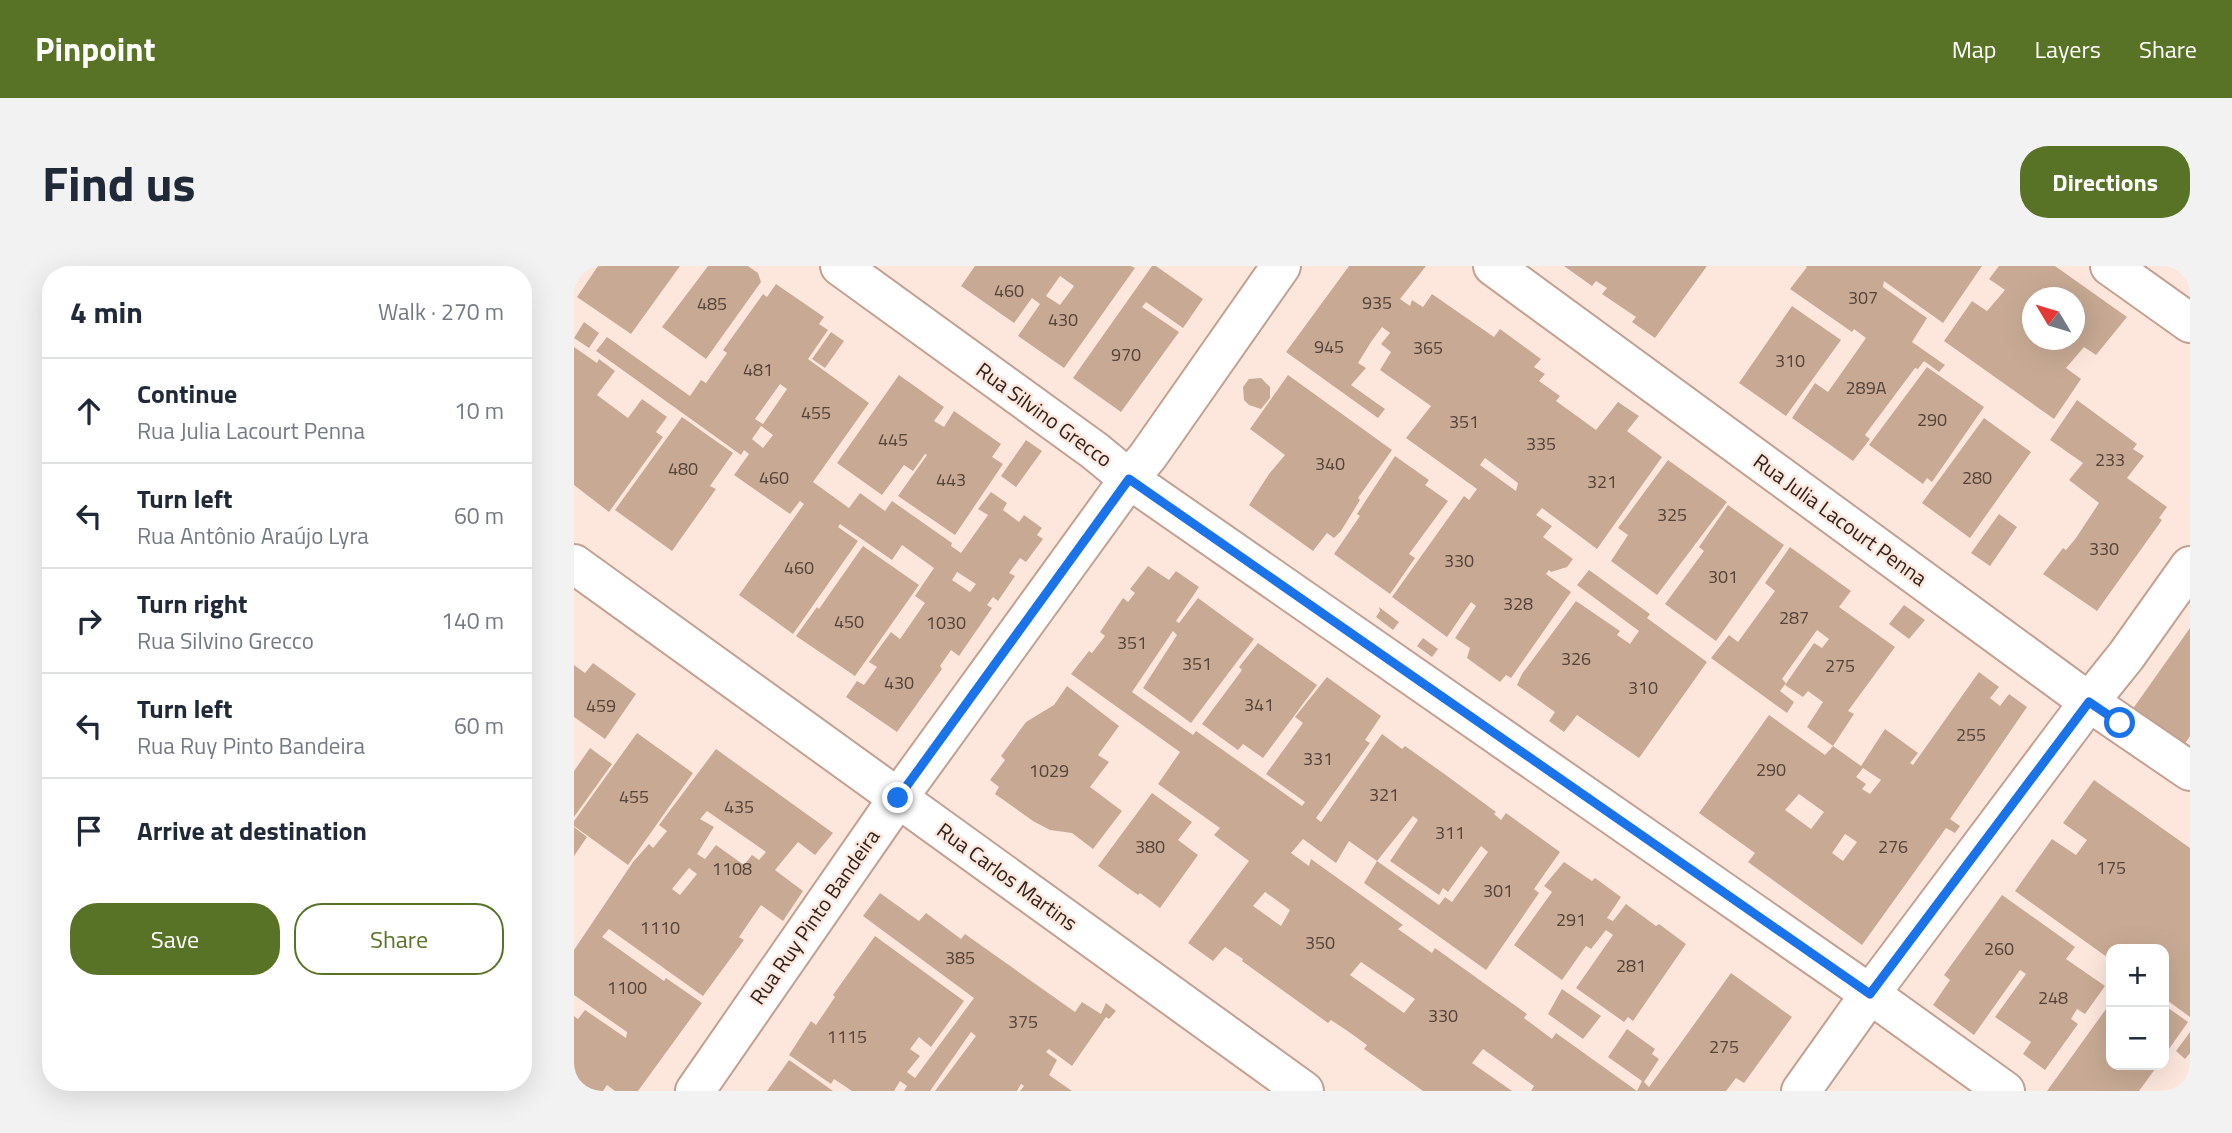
<!DOCTYPE html>
<html lang="en">
<head>
<meta charset="utf-8">
<style>
	:root { --surface:#fff; --page:#f2f2f3; --text:#1f2937; --muted:#747a83; --line:#e0e1e3; --accent:#587326 }
	body { margin:0; font-family:"Titillium Web",sans-serif; background:var(--page); color:var(--text) }
	.controls { position:absolute; right:21px; bottom:21px; display:grid; overflow:hidden; border-radius:14px; box-shadow:0 7px 28px #0002 }
	.controls button { width:63px; height:63px; display:grid; place-items:center; padding:0; border:0; border-bottom:2px solid var(--line); background:var(--surface); color:var(--text); font:35px sans-serif }
	.compass { position:absolute; left:1448px; top:21px; width:63px; height:63px; border-radius:50%; background:var(--surface); box-shadow:0 7px 28px #0002; rotate:308deg }
	.stop { position:absolute; width:21px; height:21px; margin:-16px; border:5px solid #1a73e8; border-radius:50%; background:#fff }
	.stop.end { background:#1a73e8; border-color:#fff; box-shadow:0 2px 7px #0008 }
	.list { margin:0; padding:0; list-style:none }
	h2 { display:flex; justify-content:space-between; align-items:center; height:91px; margin:0; padding:0 28px; font-size:30px }
	h2 small { font-size:23px; font-weight:400; color:var(--muted) }
	.list li { display:grid; grid-template-columns:46px 1fr auto; gap:21px; align-items:center; box-sizing:border-box; height:105px; padding:0 28px; border-top:2px solid var(--line) }
	.list b { display:block; font-size:26px; white-space:nowrap }
	.list p { margin:0; font-size:23px; white-space:nowrap; color:var(--muted) }
	.list em { font-size:23px; font-style:normal; color:var(--muted) }
	.actions { display:flex; gap:14px; padding:21px 28px }
	.actions a { flex:1; padding:16px 0; border:2px solid var(--accent); border-radius:28px; text-align:center; font-size:24px; color:var(--accent) }
	.actions .main { background:var(--accent); color:#fff }
	.icon { flex:none; width:38px; height:38px; fill:none; stroke:currentColor; stroke-width:2; stroke-linecap:round; stroke-linejoin:round }
	.map { position:relative; flex:none; width:1616px; height:825px; overflow:hidden; border-radius:28px }
	header { display:flex; align-items:center; gap:42px; box-sizing:border-box; height:98px; padding:0 35px; background:var(--accent); color:#fff }
	header strong { font-size:33px }
	nav { display:flex; gap:38px; margin-inline-start:auto; font-size:24px }
	.intro { display:flex; align-items:center; justify-content:space-between; box-sizing:border-box; height:168px; padding:0 42px }
	h1 { margin:0; font-size:49px }
	.button { padding:18px 32px; border-radius:28px; background:var(--accent); color:#fff; font-size:24px; font-weight:700 }
	main { display:flex; gap:42px; padding:0 42px }
	aside { flex:1; background:var(--surface); border-radius:28px; box-shadow:0 7px 28px #0002 }
	.map>svg:first-child { display:block }
	.building { fill:#c8aa94; fill-rule:evenodd }
	.lines { fill:none; stroke-linecap:round; stroke-linejoin:round }
	.minor-casing { stroke:#c3a091; stroke-width:42 }
	.minor { stroke:#fff; stroke-width:38 }
	.route { stroke:#1a73e8; stroke-width:9 }
	.labels { text-anchor:middle; stroke-width:5; stroke-linejoin:round; paint-order:stroke }
	.number-label { font-size:18px; fill:#55433a }
	.street-label { font-size:21px; fill:#2f211c; stroke:#fde7dd }
</style>
</head>
<body>
<header>
<strong>Pinpoint</strong>
<nav><a>Map</a><a>Layers</a><a>Share</a></nav>
</header>
<div class="intro"><h1>Find us</h1><a class="button">Directions</a></div>
<main>
<aside>
<h2>4 min<small>Walk · 270 m</small></h2>
<ul class="list">
<li><svg class="icon" aria-label="ahead" viewBox="0 0 24 24"><path d="M12 20V5M6 11l6-6 6 6"/></svg><div><b>Continue</b><p>Rua Julia Lacourt Penna</p></div><em>10 m</em></li>
<li><svg class="icon" aria-label="left" viewBox="0 0 24 24"><path d="M17 20v-9H6M10 6l-5 5 5 5"/></svg><div><b>Turn left</b><p>Rua Antônio Araújo Lyra</p></div><em>60 m</em></li>
<li><svg class="icon" aria-label="right" viewBox="0 0 24 24"><path d="M7 20v-9h11M14 6l5 5-5 5"/></svg><div><b>Turn right</b><p>Rua Silvino Grecco</p></div><em>140 m</em></li>
<li><svg class="icon" aria-label="left" viewBox="0 0 24 24"><path d="M17 20v-9H6M10 6l-5 5 5 5"/></svg><div><b>Turn left</b><p>Rua Ruy Pinto Bandeira</p></div><em>60 m</em></li>
<li><svg class="icon" aria-label="arrive" viewBox="0 0 24 24"><path d="M6 21V4h12l-3 4 3 4H6"/></svg><div><b>Arrive at destination</b></div></li>
</ul>
<div class="actions"><a class="main">Save</a><a>Share</a></div>
</aside>
<div class="map">
<svg width="1616" height="825" viewBox="0 0 1616 825">
	<rect width="100%" height="100%" fill="#fde7dd"/>
	<g class="building">
		<path d="M24 0H106L57 68 3 31Z"/>
		<path d="M134 0H174L184 7 187 16 132 93 88 61Z"/>
		<path d="M401 0H557L561 2 490 102 444 70 466 38 458 32 440 57 387 20ZM486 10 500 20 486 39 472 30Z"/>
		<path d="M578 0H582L629 33 609 62 572 36 568 41 605 66 547 146 499 112Z"/>
		<path d="M775 0H852L826 33 836 40 838 34 849 41 858 28 920 71 926 63 967 93 960 101 971 108 965 115 986 130 982 135 1022 164 1044 136 1065 150 1053 165 1088 191 1023 283 968 242 962 249 978 260 969 271 999 293 993 301 977 306 975 304 972 308 997 326 937 412 932 409 926 416 893 392 896 382 881 372 902 340 897 336 873 371 818 331 890 230 895 234 903 223 832 172 857 140 806 104 817 86 807 78 816 67 808 61 797 76 784 97 792 102 777 119 811 143 804 152 712 86ZM911 192 944 217 942 225 906 199Z"/>
		<path d="M990 0H1133L1081 72 1058 56 1062 51 1028 28 1033 22 1022 15 1018 20Z"/>
		<path d="M1231 0H1408L1369 57 1310 15 1309 21 1353 52 1338 76 1371 99 1365 106 1350 95 1344 103 1341 102 1291 169 1296 173 1279 195 1218 152 1241 117 1254 126 1292 72 1280 63 1278 66 1216 23 1233 1Z"/>
		<path d="M1425 0H1481L1553 51 1522 89 1510 81 1492 102 1507 113 1480 153 1370 75 1398 35 1413 45 1431 24 1415 13ZM1458 32H1501V74H1458Z"/>
		<path d="M202 18 250 51 245 58 254 64 234 93 295 137 239 216 275 242 286 227 311 245 318 235 378 277 377 280 387 287 414 249 404 243 417 226 433 237 429 244 445 256 450 249 468 262 463 269 469 273 452 296 446 292 435 307 441 310 424 335 419 331 413 339 418 342 385 390 377 384 366 400 368 403 323 466 272 431 283 415 290 419 303 401 295 396 317 366 326 373 351 337 341 330 360 302 328 279 318 294 266 258 264 261 284 275 219 368 165 329 230 238 226 235 216 248 160 209 175 188 170 184 167 189 22 85 33 71 116 130 127 114 132 117 153 87 149 84 189 28 193 31ZM206 118 213 123 189 158 181 153ZM187 160 199 169 189 182 178 173ZM383 306 402 318 396 326 378 314Z"/>
		<path d="M1218 40 1267 74 1212 150 1165 117Z"/>
		<path d="M10 56 25 67 15 82 0 72Z"/>
		<path d="M257 66 270 75 251 102 238 93Z"/>
		<path d="M0 81 23 97 25 93 41 105 23 129 54 152 68 133 93 151 82 166 89 171 35 246 0 219Z"/>
		<path d="M1353 101 1410 141 1358 216 1353 212 1349 218 1295 179Z"/>
		<path d="M325 109 370 141 360 155 370 161 380 145 427 178 418 191 429 198 381 269 324 230 353 189 351 188 339 205 330 199 308 229 263 197Z"/>
		<path d="M714 109 818 184 784 232 786 234 767 265 760 272 753 267 739 285 675 239 695 208 711 189 676 163Z"/>
		<path d="M687 112 696 121V132L687 143 675 139 670 134 669 121 675 113Z"/>
		<path d="M1503 134 1563 178 1559 183 1570 190 1553 212 1593 241 1585 252 1588 254 1523 345 1469 308 1489 282 1492 284 1502 272 1525 237 1495 214 1509 197 1476 174Z"/>
		<path d="M108 151 159 187 136 220 142 223 98 285 41 244Z"/>
		<path d="M1410 152 1457 186 1396 272 1348 237Z"/>
		<path d="M452 174 468 185 442 221 427 210Z"/>
		<path d="M821 190 855 214 851 219 874 235 835 288 841 292 816 328 760 288 786 250 783 248Z"/>
		<path d="M1094 194 1153 236 1083 329 1037 295 1054 269 1044 262Z"/>
		<path d="M1154 239 1210 279 1142 375 1091 338 1130 285 1125 281Z"/>
		<path d="M1425 248 1443 261 1416 300 1397 287Z"/>
		<path d="M289 280 345 319 281 410 222 370 243 341 245 343Z"/>
		<path d="M1216 281 1277 325 1265 341 1321 381 1274 445 1280 448 1259 480 1233 461 1249 436 1234 425 1229 431 1211 419 1240 377 1248 382 1255 373 1243 364 1208 413 1212 417 1206 425 1220 436 1213 447 1137 392 1155 369 1164 376 1201 325 1191 317Z"/>
		<path d="M574 300 595 314 602 305 625 321 602 355 605 357 624 332 680 373 617 457 569 422 603 369 599 365 558 426 619 469 622 465 728 540 731 536 692 508 729 457 721 451 753 411 807 450 791 474 796 477 742 552 747 556 808 468 828 483 831 480 869 507 922 546 920 548 927 554 932 547 986 586 960 623 965 627 912 704 790 617 803 595 775 575 762 597 729 573 717 587 735 600 737 593 829 659 824 663 858 687 861 682 953 748 950 752 978 773 982 767 1063 825H957L960 820 909 783 898 797 938 825H849L790 783 793 779 775 766 757 754 754 757 668 695 669 693 651 681 639 695 614 677 675 595 640 569 646 562 584 518 606 486 497 408 515 385 518 387 531 370 526 366 549 332 554 336 561 327 556 323ZM839 550 844 554 816 595 865 629 869 622 874 626 907 580 914 586 878 636 871 631 865 639 803 595ZM691 626 716 644 707 660 679 640ZM787 696 841 733 830 747 776 709Z"/>
		<path d="M1015 304 1076 348 1073 352 1133 396 1065 492 1003 449 990 466 975 455 981 446 943 419 948 408 1002 335 1046 365 1043 369 1056 378 1065 365 1003 319Z"/>
		<path d="M1330 339 1351 354 1335 373 1315 358Z"/>
		<path d="M805 341 825 356 819 364 802 351 806 345Z"/>
		<path d="M1616 362V470L1609 480 1558 444Z"/>
		<path d="M849 372 864 383 858 391 843 380Z"/>
		<path d="M684 377 743 419 689 492 669 478 664 484 628 458 668 404 665 401Z"/>
		<path d="M19 397 62 428 31 473 0 451V399L11 407Z"/>
		<path d="M1405 406 1425 421 1416 432 1426 440 1435 428 1453 441 1376 553 1386 560 1381 567 1372 562 1288 679 1174 596 1181 587 1125 547 1195 449 1251 489 1259 480 1287 500 1311 463 1344 487 1336 497 1339 499ZM1289 502 1307 514 1296 528 1288 523 1292 518 1282 511ZM1225 528 1250 546 1237 563 1211 544ZM1271 568 1283 576 1269 595 1258 587Z"/>
		<path d="M493 420 545 460 524 489 535 496 516 521 548 545 519 583 498 567 476 564 459 555 421 528 425 521 416 514 431 494 427 490 452 456 480 439Z"/>
		<path d="M63 467 119 507 54 599 0 560V555Z"/>
		<path d="M16 482 38 498 0 551V505Z"/>
		<path d="M142 483 259 567 241 589 224 576 201 604 229 625 209 655 187 639 165 671 170 674 129 730 35 663 28 671 90 715 92 712 128 737 64 825H41L33 819 29 825H4L0 822V750L4 753 11 744 52 772 53 766 0 729V684L59 596 75 578 79 582 93 565 85 559ZM133 545 192 586 185 594 178 589 170 599 142 579 131 593 123 588 140 561 126 553ZM115 602 123 608 106 629 98 623Z"/>
		<path d="M1520 514 1616 582V751L1590 732V683H1537V694L1441 625 1478 573 1502 589 1513 574 1489 557Z"/>
		<path d="M578 527 618 556 604 574 624 589 586 642 566 627 564 629 524 600Z"/>
		<path d="M0 561 13 571 0 590Z"/>
		<path d="M990 596 1018 615 1021 612 1047 631 1033 652 1039 655 1052 638 1082 660 1085 658 1112 678 1059 755 1054 751 1050 756 1002 722 1039 669 1032 664 1017 683 1012 680 988 714 940 679 978 626 970 620Z"/>
		<path d="M306 627 345 655 352 647 387 673 391 668 501 746 508 736 527 748 532 737 542 745 535 753 532 751 498 800 475 783 472 786 483 794 475 809 498 825H446L450 820 447 818 443 825H361L402 770 397 766 356 825H330L333 820 326 815 320 825H278L260 813 257 818 215 789 237 755 242 759 261 731 259 729 301 670 390 735 357 781 345 771 336 783 346 790 333 806 341 812 400 732 289 650Z"/>
		<path d="M1428 629 1501 681 1492 693 1531 720 1511 748 1503 743 1497 753 1504 758 1471 804 1449 788 1457 776 1421 751 1452 708 1446 704 1400 769 1359 739 1376 714 1370 709Z"/>
		<path d="M1157 707 1218 751 1170 817 1162 812 1152 825H1063L1068 815 1034 791 1053 763 1081 783 1078 788 1085 793 1070 816 1075 821Z"/>
		<path d="M988 723 1027 750 1009 773 974 748Z"/>
		<path d="M1537 736V799H1584L1565 825H1473Z"/>
		<path d="M1590 739 1614 756 1590 790Z"/>
		<path d="M1616 766V787L1611 793 1602 785Z"/>
		<path d="M215 794 231 805 259 825H193Z"/>
	</g>
	<g class="lines">
		<g class="minor-casing">
			<g id="minor">
				<path d="M266 0 521 185 555 213 1296 728 1431 825"/>
				<path d="M919 0 1515 436 1616 505"/>
				<path d="M1536 0 1616 57"/>
				<path d="M0 298 730 825"/>
				<path d="M121 825 324 532 555 213 574 190 707 0"/>
				<path d="M1227 825 1296 728 1515 436 1552 390 1616 300"/>
			</g>
		</g>
		<use href="#minor" class="minor"/>
	</g>
	<g class="lines">
		<path class="route" d="M324 532 555 213 1296 728 1515 436 1546 457"/>
	</g>
	<g class="labels">
		<g class="number-label">
			<text x="435" y="31">460</text>
			<text x="1289" y="38">307</text>
			<text x="803" y="43">935</text>
			<text x="138" y="44">485</text>
			<text x="489" y="60">430</text>
			<text x="755" y="87">945</text>
			<text x="854" y="88">365</text>
			<text x="552" y="95">970</text>
			<text x="1216" y="101">310</text>
			<text x="184" y="110">481</text>
			<text x="1292" y="128">289A</text>
			<text x="242" y="153">455</text>
			<text x="1358" y="160">290</text>
			<text x="890" y="162">351</text>
			<text x="319" y="180">445</text>
			<text x="967" y="184">335</text>
			<text x="1536" y="200">233</text>
			<text x="756" y="204">340</text>
			<text x="109" y="209">480</text>
			<text x="200" y="218">460</text>
			<text x="1403" y="218">280</text>
			<text x="377" y="220">443</text>
			<text x="1028" y="222">321</text>
			<text x="1098" y="255">325</text>
			<text x="1530" y="289">330</text>
			<text x="885" y="301">330</text>
			<text x="225" y="308">460</text>
			<text x="1149" y="317">301</text>
			<text x="944" y="344">328</text>
			<text x="1220" y="358">287</text>
			<text x="275" y="362">450</text>
			<text x="372" y="363">1030</text>
			<text x="558" y="383">351</text>
			<text x="1002" y="399">326</text>
			<text x="623" y="404">351</text>
			<text x="1266" y="406">275</text>
			<text x="325" y="423">430</text>
			<text x="1069" y="428">310</text>
			<text x="685" y="445">341</text>
			<text x="27" y="446">459</text>
			<text x="1397" y="475">255</text>
			<text x="744" y="499">331</text>
			<text x="1197" y="510">290</text>
			<text x="475" y="511">1029</text>
			<text x="810" y="535">321</text>
			<text x="60" y="537">455</text>
			<text x="165" y="547">435</text>
			<text x="876" y="573">311</text>
			<text x="576" y="587">380</text>
			<text x="1319" y="587">276</text>
			<text x="1537" y="608">175</text>
			<text x="158" y="609">1108</text>
			<text x="924" y="631">301</text>
			<text x="997" y="660">291</text>
			<text x="86" y="668">1110</text>
			<text x="746" y="683">350</text>
			<text x="1425" y="689">260</text>
			<text x="386" y="698">385</text>
			<text x="1057" y="706">281</text>
			<text x="53" y="728">1100</text>
			<text x="1479" y="738">248</text>
			<text x="869" y="756">330</text>
			<text x="449" y="762">375</text>
			<text x="273" y="777">1115</text>
			<text x="1150" y="787">275</text>
		</g>
		<g class="street-label">
			<text transform="translate(470 149) rotate(36)" y="7">Rua Silvino Grecco</text>
			<text transform="translate(1266 254) rotate(36)" y="7">Rua Julia Lacourt Penna</text>
			<text transform="translate(433 611) rotate(36)" y="7">Rua Carlos Martins</text>
			<text transform="translate(241 651) rotate(-55)" y="7">Rua Ruy Pinto Bandeira</text>
		</g>
	</g>
</svg>
<div class="controls">
<button>+</button>
<button>−</button>
</div>
<svg class="compass" viewBox="-18 -18 36 36"><path d="M0-13l5 13h-10z" fill="#e53935"/><path d="M0 13l5-13h-10z" fill="#747a83"/></svg>
<div class="stop" style="left:1546px;top:457px"></div>
<div class="stop end" style="left:324px;top:532px"></div>
</div>
</main>
</body>
</html>
